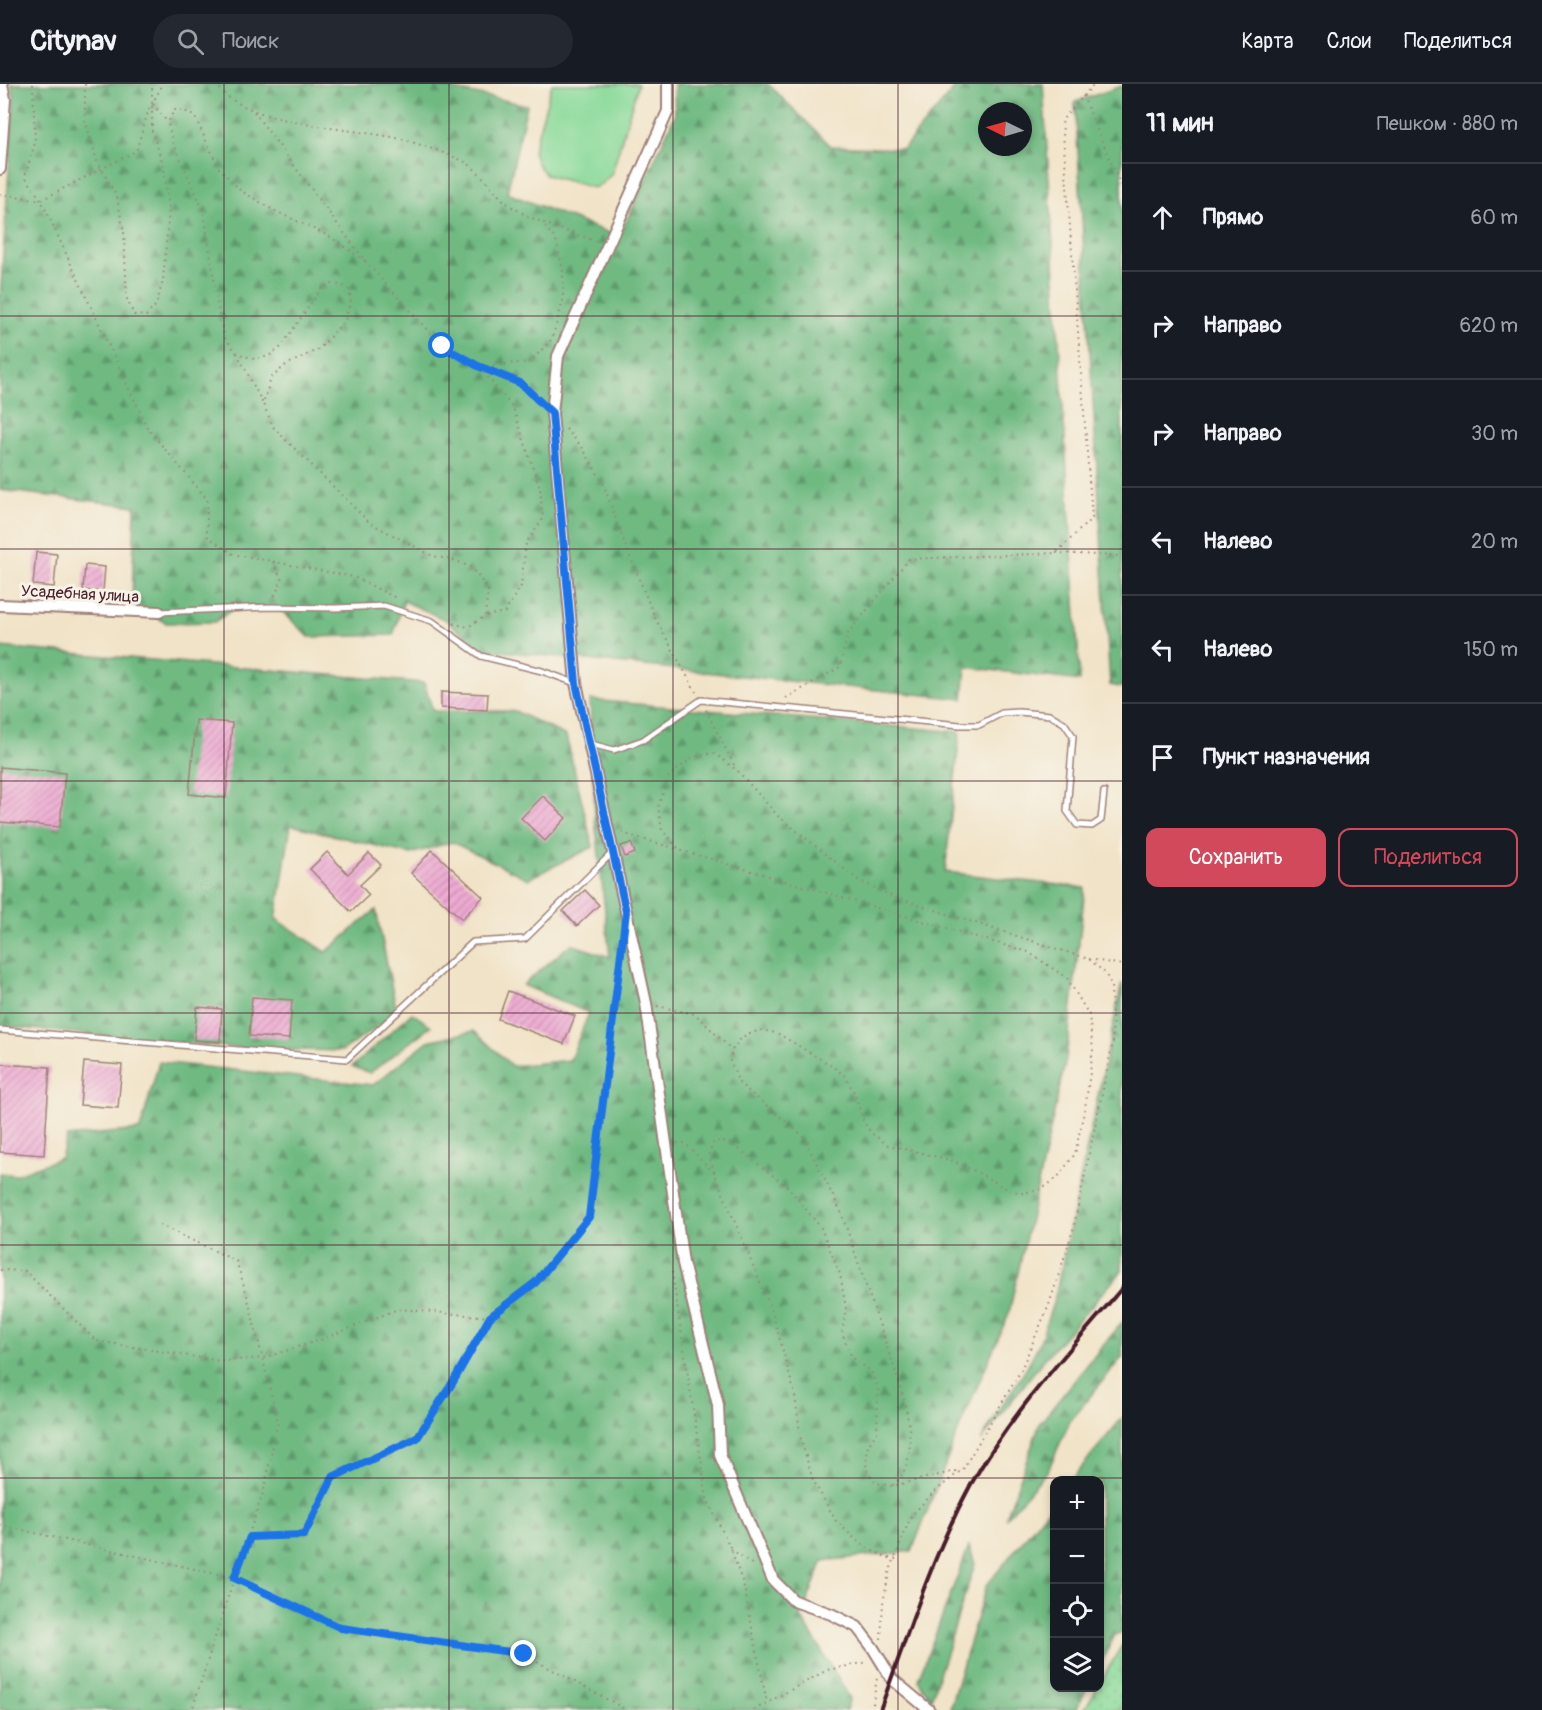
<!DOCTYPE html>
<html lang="ru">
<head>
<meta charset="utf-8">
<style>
	:root { --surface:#171b24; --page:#242831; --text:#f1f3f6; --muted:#9ea1a6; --line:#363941; --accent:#d1495b }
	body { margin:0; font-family:Pangolin,sans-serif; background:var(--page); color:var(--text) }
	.controls { position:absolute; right:18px; bottom:18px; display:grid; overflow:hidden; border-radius:12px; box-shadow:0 3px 9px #0003 }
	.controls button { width:54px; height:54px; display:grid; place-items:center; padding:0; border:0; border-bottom:2px solid var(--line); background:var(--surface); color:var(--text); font:30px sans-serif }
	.compass { position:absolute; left:978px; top:18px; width:54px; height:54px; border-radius:50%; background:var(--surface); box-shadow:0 3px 9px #0003; rotate:275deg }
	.stop { position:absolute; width:18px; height:18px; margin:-14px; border:4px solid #1a73e8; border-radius:50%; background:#fff }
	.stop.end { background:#1a73e8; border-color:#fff; box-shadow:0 2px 6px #0008 }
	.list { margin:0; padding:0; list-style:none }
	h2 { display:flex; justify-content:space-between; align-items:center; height:78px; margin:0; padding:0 24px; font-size:26px }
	h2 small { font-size:20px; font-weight:400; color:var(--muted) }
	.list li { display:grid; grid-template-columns:39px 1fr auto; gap:18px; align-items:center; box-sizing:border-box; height:108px; padding:0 24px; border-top:2px solid var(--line) }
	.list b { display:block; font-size:22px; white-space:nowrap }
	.list em { font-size:20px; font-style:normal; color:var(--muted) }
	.actions { display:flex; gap:12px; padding:18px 24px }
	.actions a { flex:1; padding:14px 0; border:2px solid var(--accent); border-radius:12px; text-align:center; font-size:21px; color:var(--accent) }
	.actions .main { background:var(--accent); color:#fff }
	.icon { flex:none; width:33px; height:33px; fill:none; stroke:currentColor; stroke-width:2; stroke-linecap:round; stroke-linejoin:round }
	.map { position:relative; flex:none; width:1122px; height:1626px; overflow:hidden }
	header { display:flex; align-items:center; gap:36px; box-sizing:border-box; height:84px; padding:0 30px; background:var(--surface); border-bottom:2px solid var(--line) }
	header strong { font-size:28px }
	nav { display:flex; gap:33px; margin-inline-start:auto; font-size:21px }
	.search { width:420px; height:54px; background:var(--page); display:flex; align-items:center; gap:15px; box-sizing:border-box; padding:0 21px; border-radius:33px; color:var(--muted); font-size:22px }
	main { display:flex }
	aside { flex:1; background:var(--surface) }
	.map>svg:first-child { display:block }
	.grass { fill:url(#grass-dots); stroke:#6a7c62; stroke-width:1.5 }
	.forest { fill:url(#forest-firs); stroke:#5c6c56; stroke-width:1.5; fill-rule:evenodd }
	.pitch { fill:#8ada9a; stroke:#6a7c62; stroke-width:1.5 }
	.building { fill:url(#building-hatch) }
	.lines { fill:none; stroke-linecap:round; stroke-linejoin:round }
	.service-casing { stroke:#9e8179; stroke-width:8 }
	.minor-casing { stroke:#9e8179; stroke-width:14 }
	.path { stroke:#9e8179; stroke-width:2; stroke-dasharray:1.5 4.5; stroke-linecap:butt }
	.service { stroke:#fff; stroke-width:5 }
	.minor { stroke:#fff; stroke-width:10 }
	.rail { stroke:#4a1f2b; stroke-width:4 }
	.route { stroke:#1a73e8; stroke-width:8 }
	.grid { fill:none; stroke:#4a1f2b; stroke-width:1.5; stroke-opacity:0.55 }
	.labels { text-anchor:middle; stroke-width:6; stroke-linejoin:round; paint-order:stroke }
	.street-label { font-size:16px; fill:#4a1f2b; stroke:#f7f3e8 }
</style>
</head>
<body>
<header>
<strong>Citynav</strong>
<div class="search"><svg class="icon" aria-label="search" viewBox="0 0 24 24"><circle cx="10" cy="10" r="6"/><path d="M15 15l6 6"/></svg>Поиск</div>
<nav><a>Карта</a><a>Слои</a><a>Поделиться</a></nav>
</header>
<main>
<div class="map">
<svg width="1122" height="1626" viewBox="0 0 1122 1626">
	<defs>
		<pattern id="grass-dots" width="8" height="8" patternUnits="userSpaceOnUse" patternTransform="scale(1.5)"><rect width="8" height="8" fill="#8ada9a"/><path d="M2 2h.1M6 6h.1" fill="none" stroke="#79bb85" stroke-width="1.8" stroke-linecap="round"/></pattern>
		<pattern id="forest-firs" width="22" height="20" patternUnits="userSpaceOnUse" patternTransform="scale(1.5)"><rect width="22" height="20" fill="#6fba82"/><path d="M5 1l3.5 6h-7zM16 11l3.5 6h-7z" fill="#5d976b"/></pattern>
		<pattern id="building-hatch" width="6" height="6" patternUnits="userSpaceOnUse" patternTransform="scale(1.5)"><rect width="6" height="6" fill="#eeabd3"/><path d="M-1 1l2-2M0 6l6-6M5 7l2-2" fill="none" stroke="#c38bab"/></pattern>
	</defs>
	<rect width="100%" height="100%" fill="#f7f3e8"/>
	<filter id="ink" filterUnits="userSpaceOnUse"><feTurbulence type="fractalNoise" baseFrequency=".0167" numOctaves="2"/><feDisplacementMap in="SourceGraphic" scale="12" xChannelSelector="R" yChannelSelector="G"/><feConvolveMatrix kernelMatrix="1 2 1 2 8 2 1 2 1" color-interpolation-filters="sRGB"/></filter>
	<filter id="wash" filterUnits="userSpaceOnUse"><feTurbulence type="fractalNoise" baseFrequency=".008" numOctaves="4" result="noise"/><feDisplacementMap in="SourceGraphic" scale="24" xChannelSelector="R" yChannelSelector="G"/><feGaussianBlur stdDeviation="1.35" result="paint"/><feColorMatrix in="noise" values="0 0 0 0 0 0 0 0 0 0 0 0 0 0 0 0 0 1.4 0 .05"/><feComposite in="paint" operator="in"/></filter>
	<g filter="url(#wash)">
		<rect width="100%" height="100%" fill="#f1e3c7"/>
		<path class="grass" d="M1122 1561V1626H1084L1097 1604H1100V1599Z"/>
		<g class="forest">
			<path d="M11 0H427L527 21 507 109 619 153 675 31 674 0H768L831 62 903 65 958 0H1043L1080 597 966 583 963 615 481 565 446 536 404 517 393 551 309 553 281 526 237 522 215 538 166 539 132 518 135 422 0 406V218L14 11ZM987 27H1023V63H987Z"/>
			<path d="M1122 2V603L1110 601 1075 18Z"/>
			<path d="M0 563 424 599 433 627H515L566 652 593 763 528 795 452 758 410 770 291 741 276 835 326 868 376 826 397 929 342 967 250 965 0 942Z"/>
			<path d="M590 616 960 648 945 788 1085 804 1066 975 1009 1229 958 1347 912 1467 823 1477 801 1533 850 1614 846 1626H0V1089L15 1091 61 1074 67 1053 140 1046 159 978 373 1001 428 957 474 947 512 982 570 976 589 929 523 901 571 860 610 873 595 735Z"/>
			<path d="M1122 899V1187L1040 1280 981 1357 1000 1324 1023 1290 1040 1258 1055 1213Z"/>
			<path d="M412 929 431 942 370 989 352 983Z"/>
			<path d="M1122 1238V1273L1070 1337 1048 1386 1006 1434 1040 1339Z"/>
			<path d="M1122 1334V1548L1115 1551 1100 1581V1396H1071Z"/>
			<path d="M1054 1418V1604H1087L1076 1626H952L950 1623 986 1502Z"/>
			<path d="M969 1462 975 1480 931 1615 918 1596Z"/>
		</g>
		<path class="pitch" d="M552 0H638L612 89 603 99 594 104 546 91 537 80 533 67Z"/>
		<g id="blocks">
			<g class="building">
				<path d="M36 468 57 470 54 503 33 501Z"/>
				<path d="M85 481 105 483 103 508 83 506Z"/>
				<path d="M441 608 488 610 487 626 441 624Z"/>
				<path d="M196 636 232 639 226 714 189 710Z"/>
				<path d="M0 683 65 689 60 743 0 738Z"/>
				<path d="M543 712 566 734 545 757 521 734Z"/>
				<path d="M631 759 635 769 625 773 621 762Z"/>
				<path d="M432 766 483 813 462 835 411 789Z"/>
				<path d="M327 768 348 790 369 769 381 781 360 801 369 811 351 828 310 785Z"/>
				<path d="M585 806 599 821 577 842 563 827Z"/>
				<path d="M508 907 575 932 564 960 498 935Z"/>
				<path d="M252 913 292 916 289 955 249 952Z"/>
				<path d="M197 923 222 925 220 958 194 956Z"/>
				<path d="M84 978 122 981 118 1024 80 1021Z"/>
				<path d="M0 980 50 983 44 1071 0 1068Z"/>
			</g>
		</g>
	</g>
	<g filter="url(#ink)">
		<use href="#blocks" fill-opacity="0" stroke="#9e8179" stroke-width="1.5"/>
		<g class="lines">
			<g class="service-casing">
				<g id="service">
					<path d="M159 528 270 523 335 524 384 522 432 537 481 572 542 587 575 599"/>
					<path d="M591 660 614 666 643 656 701 616 960 641H979L1002 629 1019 628 1050 631 1064 639 1073 652 1067 727 1077 741 1092 742 1101 736 1104 708"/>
					<path d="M0 946 347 975 473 858 525 855 612 769"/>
				</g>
			</g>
			<g class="minor-casing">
				<g id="minor">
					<path d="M668 0V27L558 272 552 329 576 599 646 919 683 1179 718 1321 720 1371 773 1496 794 1517 831 1530 857 1543 873 1564 892 1595 929 1626"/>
					<path d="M0 85 5 15 2 0"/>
					<path d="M0 521 159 528"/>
				</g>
			</g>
			<g class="path">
				<path d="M33 0 35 59 25 92 41 116 148 345 207 415V452L233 470 354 493 398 515"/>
				<path d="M85 0V36L97 77 117 113 124 149 127 215 134 231 146 232 156 221 163 197 169 126 164 83 152 47V0"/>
				<path d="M216 0C245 44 360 43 409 57 424 62 452 71 465 78 482 88 493 108 508 120 530 137 570 148 596 157"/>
				<path d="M1083 12 1122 104"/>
				<path d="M153 20 168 39"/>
				<path d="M254 28 365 177 442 262 478 282 520 299 542 319"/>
				<path d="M0 110 41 116 136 67 149 25 163 0"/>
				<path d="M365 177 329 152 275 127 241 107 219 84 195 33 183 26H174L168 39 172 56 204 128 220 236 225 254 237 269 254 275 269 272 280 264 321 205 330 200 342 201 349 206 351 216 345 236 319 265 286 281 271 294 263 320 274 344 370 439 433 472 457 477 472 484 488 506 485 532 468 543 452 539"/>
				<path d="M237 269 263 320"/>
				<path d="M481 282 530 278 552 255 563 217V186L556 156 542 139"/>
				<path d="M480 284 513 324 540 404 543 435 526 459 521 502 505 528 485 532"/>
				<path d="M566 345 582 363 603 399 623 455 655 534 696 608"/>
				<path d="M1056 469 1122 472"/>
				<path d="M273 478 282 496 274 513"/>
				<path d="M786 614 840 583 848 549 909 475 1056 469 1092 434 1062 36 1094 0"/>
				<path d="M706 626 736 685"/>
				<path d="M622 749 677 765"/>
				<path d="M1089 875 1122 881"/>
				<path d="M657 922 695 930 732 966"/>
				<path d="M677 1059H685L711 1086"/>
				<path d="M160 1141 236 1177 247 1211 278 1337 264 1406 234 1494 192 1626"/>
				<path d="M0 1186 25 1187 96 1257 221 1277 263 1274 320 1256 398 1225 490 1233 536 1198 589 1133 622 867"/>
				<path d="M672 1188 707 1415 731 1465 744 1503 767 1619"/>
				<path d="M0 1441 234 1494 341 1544 523 1570 627 1626"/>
				<path d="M250 1453 304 1451 333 1393 417 1354 453 1298 490 1233"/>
				<path d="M731 1465 753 1481"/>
				<path d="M896 1475 888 1474 873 1467 856 1456 836 1437 813 1396 801 1356 795 1311 772 1227 714 1088 709 1070 714 1057 731 1059 788 1103 821 1144 840 1190 846 1225 842 1249 852 1274 871 1287 878 1305 877 1348 868 1362 866 1385 876 1399 892 1402 960 1386"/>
				<path d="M881 1555 883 1519 889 1489 911 1432 934 1408 963 1385 1020 1288 1049 1221 1073 1146 1113 958 1111 900 1105 889 1089 875 894 813 858 796 778 732 738 687 714 669 693 673 669 692 658 723 662 746 680 766 1028 868 1067 894 1089 931 1093 966 1086 1018 1075 1070 1057 1094 1042 1105 1022 1109 1009 1106 971 1085 951 1076 888 1061 871 1049 863 1036 854 1008 844 991 832 982 777 949 760 946 742 953 732 966 730 977 739 999 803 1052 841 1128 900 1301C907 1328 916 1360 904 1387 902 1393 896 1398 892 1402"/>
				<path d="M754 1626 827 1586 868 1578"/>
				<path d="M872 1626 877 1594"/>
			</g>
			<use href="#service" class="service"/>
			<use href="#minor" class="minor"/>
			<path class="rail" d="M880 1626C908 1550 931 1474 970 1402 1011 1329 1069 1267 1122 1204"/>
		</g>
	</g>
	<g class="lines" filter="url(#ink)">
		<path class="route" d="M442 262 478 282 520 299 552 329 576 599 626 828 589 1133 536 1198 490 1233 453 1298 417 1354 333 1393 304 1451 250 1453 234 1494 341 1544 524 1570"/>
	</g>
	<path class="grid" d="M224 0V1626M449 0V1626M673 0V1626M898 0V1626M0 232H1122M0 465H1122M0 697H1122M0 929H1122M0 1161H1122M0 1394H1122"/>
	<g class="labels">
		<g class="street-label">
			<text transform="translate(80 509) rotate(3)" y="6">Усадебная улица</text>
		</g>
	</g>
</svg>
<div class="controls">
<button>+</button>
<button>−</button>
<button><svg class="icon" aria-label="locate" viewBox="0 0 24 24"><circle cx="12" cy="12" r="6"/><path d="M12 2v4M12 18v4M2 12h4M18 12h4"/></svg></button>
<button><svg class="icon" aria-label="layers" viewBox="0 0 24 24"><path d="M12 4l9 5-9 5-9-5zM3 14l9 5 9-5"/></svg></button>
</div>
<svg class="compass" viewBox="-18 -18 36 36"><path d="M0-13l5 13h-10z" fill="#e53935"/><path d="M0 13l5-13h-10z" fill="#9ea1a6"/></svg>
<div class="stop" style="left:442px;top:262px"></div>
<div class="stop end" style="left:524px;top:1570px"></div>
</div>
<aside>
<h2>11 мин<small>Пешком · 880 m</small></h2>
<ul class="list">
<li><svg class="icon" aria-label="ahead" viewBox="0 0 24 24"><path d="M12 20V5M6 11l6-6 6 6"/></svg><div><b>Прямо</b></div><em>60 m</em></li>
<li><svg class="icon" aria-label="right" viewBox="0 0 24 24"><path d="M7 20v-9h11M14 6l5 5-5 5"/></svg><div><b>Направо</b></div><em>620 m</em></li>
<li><svg class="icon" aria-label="right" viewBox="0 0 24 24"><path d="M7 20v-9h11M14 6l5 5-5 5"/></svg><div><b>Направо</b></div><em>30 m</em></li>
<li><svg class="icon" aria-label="left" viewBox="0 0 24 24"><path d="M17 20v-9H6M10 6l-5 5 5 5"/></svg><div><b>Налево</b></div><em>20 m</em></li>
<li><svg class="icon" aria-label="left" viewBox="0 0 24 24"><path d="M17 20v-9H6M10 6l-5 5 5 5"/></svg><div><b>Налево</b></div><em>150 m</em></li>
<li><svg class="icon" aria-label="arrive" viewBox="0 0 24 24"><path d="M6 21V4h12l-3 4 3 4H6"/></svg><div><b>Пункт назначения</b></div></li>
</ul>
<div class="actions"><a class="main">Сохранить</a><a>Поделиться</a></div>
</aside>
</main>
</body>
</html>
